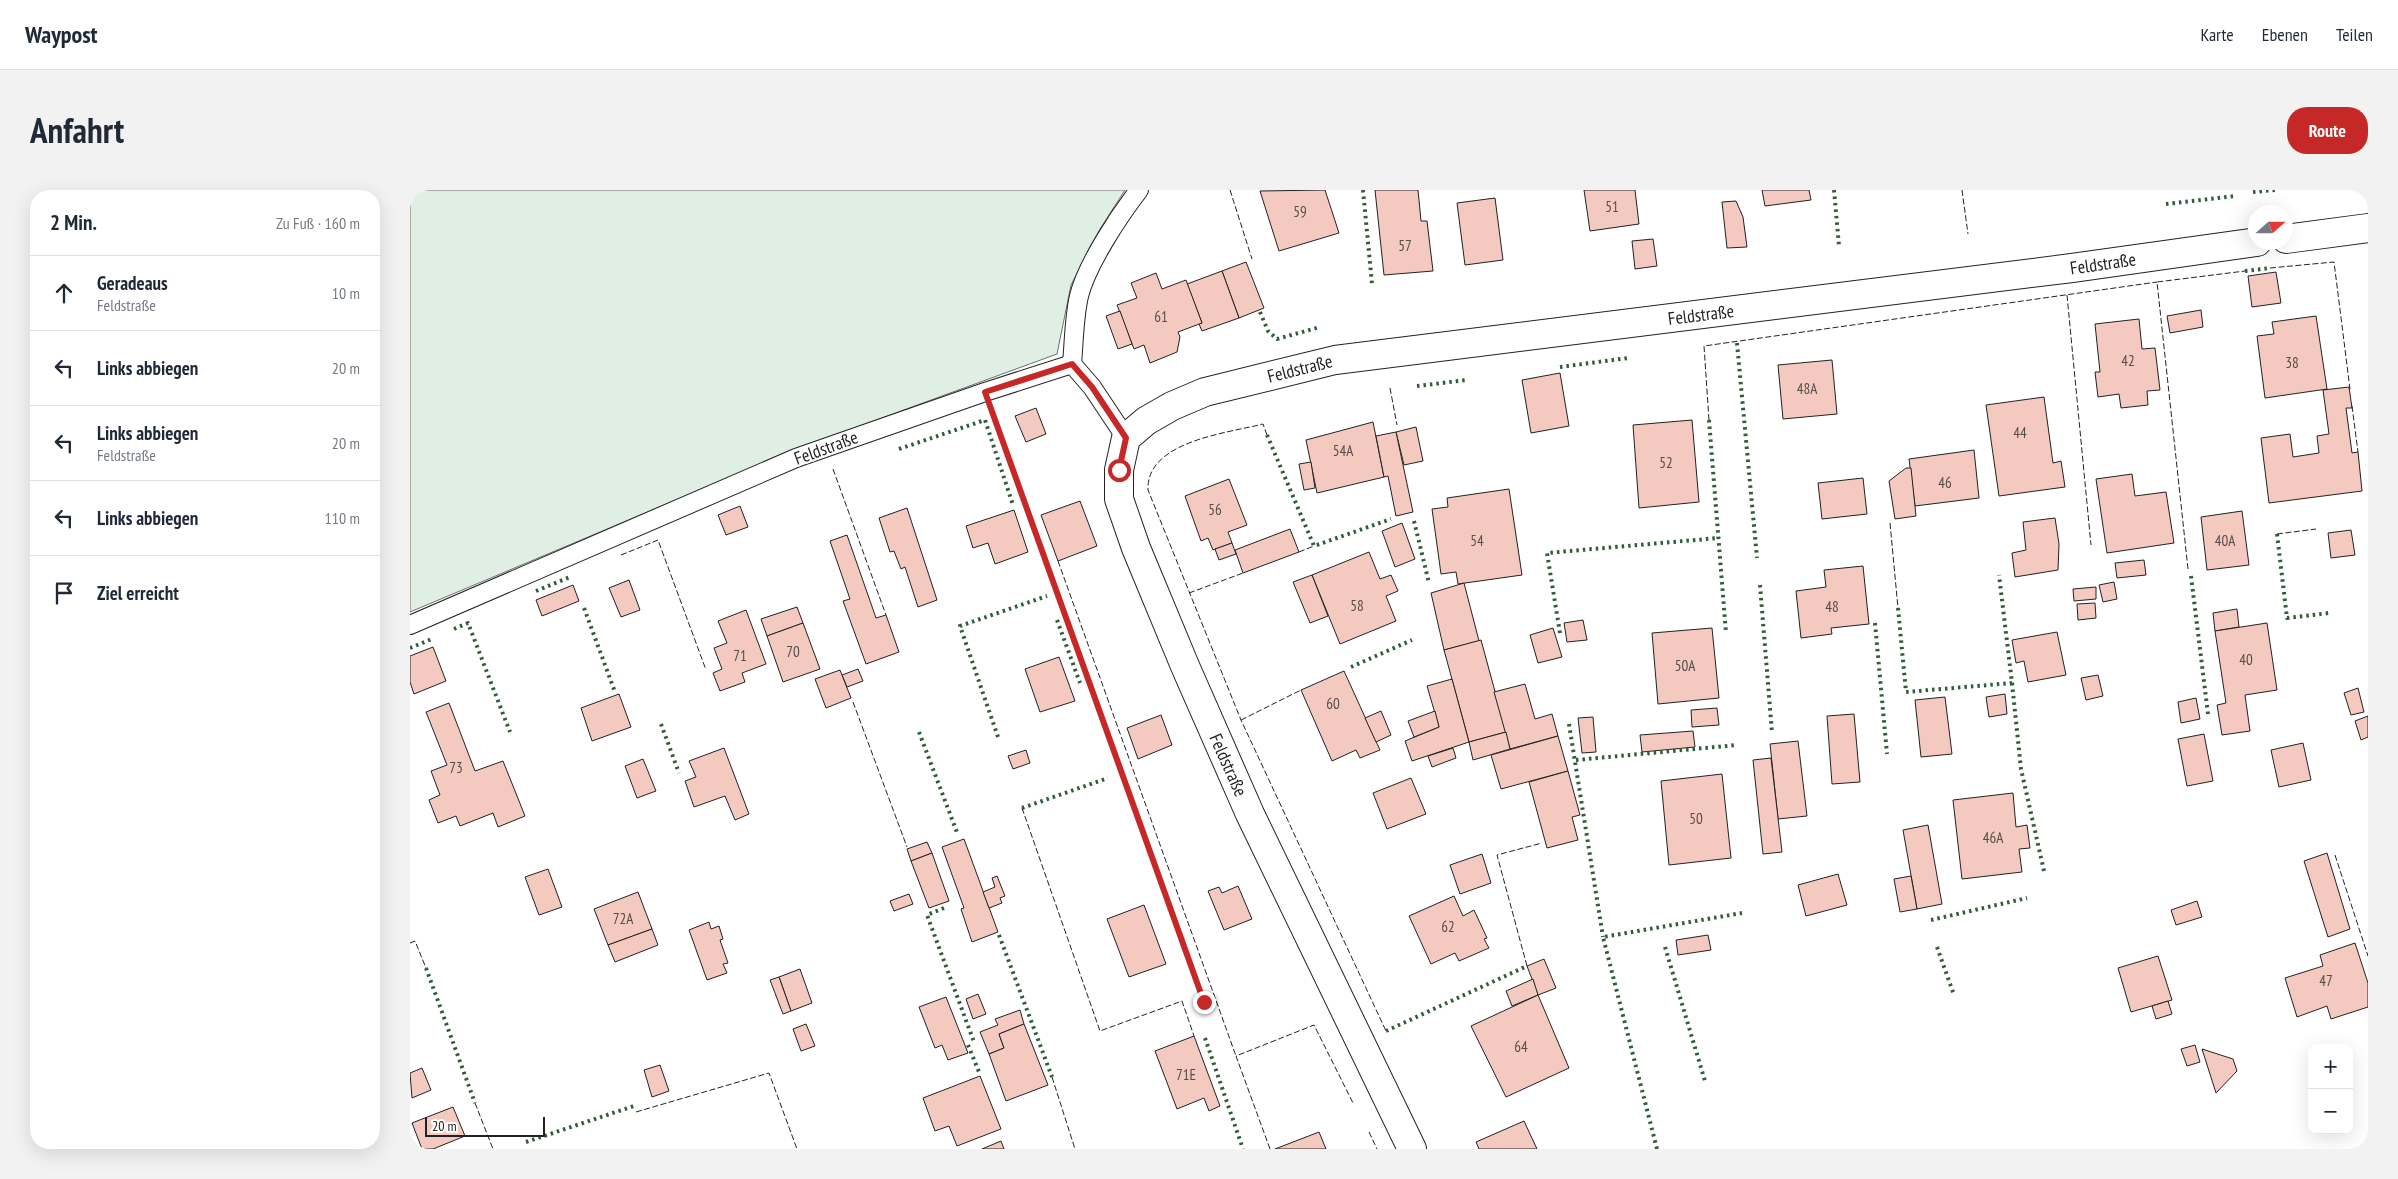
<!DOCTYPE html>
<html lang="de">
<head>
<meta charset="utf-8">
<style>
	:root { --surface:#fff; --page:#f2f2f3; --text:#1f2937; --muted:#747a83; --line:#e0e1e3; --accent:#c62828 }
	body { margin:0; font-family:"PT Sans Narrow",sans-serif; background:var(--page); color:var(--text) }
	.controls { position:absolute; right:15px; bottom:15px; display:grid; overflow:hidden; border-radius:10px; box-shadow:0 5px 20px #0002 }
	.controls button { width:45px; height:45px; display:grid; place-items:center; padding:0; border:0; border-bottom:1px solid var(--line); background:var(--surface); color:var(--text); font:25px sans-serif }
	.compass { position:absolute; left:1838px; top:15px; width:45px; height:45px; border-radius:50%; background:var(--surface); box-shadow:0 5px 20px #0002; rotate:69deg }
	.scale { position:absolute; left:15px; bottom:12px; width:120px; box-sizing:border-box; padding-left:5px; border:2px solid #222; border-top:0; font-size:14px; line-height:18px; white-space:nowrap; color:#222; -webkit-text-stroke:4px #fff; paint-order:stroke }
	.stop { position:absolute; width:15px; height:15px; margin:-11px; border:4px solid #c62828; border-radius:50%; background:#fff }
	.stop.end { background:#c62828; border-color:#fff; box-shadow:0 1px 5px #0008 }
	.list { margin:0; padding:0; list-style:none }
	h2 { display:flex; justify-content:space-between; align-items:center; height:65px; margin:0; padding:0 20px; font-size:21px }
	h2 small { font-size:16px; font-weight:400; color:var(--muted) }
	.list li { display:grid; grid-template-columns:32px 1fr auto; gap:15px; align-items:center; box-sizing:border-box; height:75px; padding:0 20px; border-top:1px solid var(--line) }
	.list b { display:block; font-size:19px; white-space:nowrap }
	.list p { margin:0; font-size:16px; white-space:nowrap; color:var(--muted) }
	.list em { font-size:16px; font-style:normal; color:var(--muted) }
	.icon { flex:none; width:28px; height:28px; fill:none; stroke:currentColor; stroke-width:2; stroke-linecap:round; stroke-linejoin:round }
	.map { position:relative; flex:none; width:1958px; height:959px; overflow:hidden; border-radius:20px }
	header { display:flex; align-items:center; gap:30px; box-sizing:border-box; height:70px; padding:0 25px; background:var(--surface); border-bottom:1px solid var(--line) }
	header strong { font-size:24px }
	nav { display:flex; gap:28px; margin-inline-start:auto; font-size:18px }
	.intro { display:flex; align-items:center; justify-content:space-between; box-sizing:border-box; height:120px; padding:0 30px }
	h1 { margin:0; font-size:35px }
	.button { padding:12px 22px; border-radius:20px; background:var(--accent); color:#fff; font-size:18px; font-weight:700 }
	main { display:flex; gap:30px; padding:0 30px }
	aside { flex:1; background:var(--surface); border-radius:20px; box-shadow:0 5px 20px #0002 }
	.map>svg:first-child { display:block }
	.green { fill:#e0efe3; stroke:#6f6f6f }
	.building { fill:#f3c9c0; stroke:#222 }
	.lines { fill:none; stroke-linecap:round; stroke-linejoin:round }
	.lane-casing { stroke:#222; stroke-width:20 }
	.street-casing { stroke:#222; stroke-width:30 }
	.path { stroke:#646464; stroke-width:3; stroke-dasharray:4 2.5; stroke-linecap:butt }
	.lane { stroke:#fff; stroke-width:18 }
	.street { stroke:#fff; stroke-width:28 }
	.hedge { stroke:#2f5e38; stroke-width:4; stroke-dasharray:2.5 4; stroke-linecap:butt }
	.fence { stroke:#222; stroke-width:1; stroke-dasharray:6 2.5; stroke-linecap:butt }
	.route { stroke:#c62828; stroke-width:6 }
	.labels { text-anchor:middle; stroke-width:4; stroke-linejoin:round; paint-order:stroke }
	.number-label { font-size:15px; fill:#564c4a }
	.street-label { font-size:18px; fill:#222; stroke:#fff }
</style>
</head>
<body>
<header>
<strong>Waypost</strong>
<nav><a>Karte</a><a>Ebenen</a><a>Teilen</a></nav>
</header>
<div class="intro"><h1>Anfahrt</h1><a class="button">Route</a></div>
<main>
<aside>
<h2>2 Min.<small>Zu Fuß · 160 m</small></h2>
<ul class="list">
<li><svg class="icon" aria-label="ahead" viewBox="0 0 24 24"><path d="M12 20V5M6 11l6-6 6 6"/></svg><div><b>Geradeaus</b><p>Feldstraße</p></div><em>10 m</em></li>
<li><svg class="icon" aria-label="left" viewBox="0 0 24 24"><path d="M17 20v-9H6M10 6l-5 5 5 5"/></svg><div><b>Links abbiegen</b></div><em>20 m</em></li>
<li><svg class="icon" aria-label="left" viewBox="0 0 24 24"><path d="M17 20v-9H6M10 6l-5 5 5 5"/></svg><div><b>Links abbiegen</b><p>Feldstraße</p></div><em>20 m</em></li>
<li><svg class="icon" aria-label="left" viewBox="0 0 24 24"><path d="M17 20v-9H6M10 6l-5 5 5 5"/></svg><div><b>Links abbiegen</b></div><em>110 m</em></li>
<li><svg class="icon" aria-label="arrive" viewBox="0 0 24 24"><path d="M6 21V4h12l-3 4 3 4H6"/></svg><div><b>Ziel erreicht</b></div></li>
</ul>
</aside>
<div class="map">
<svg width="1958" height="959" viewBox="0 0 1958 959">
	<rect width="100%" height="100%" fill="#fff"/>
	<path class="green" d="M0 0H715L690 39 661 95 647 164 387 259 0 422Z"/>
	<g class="building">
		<path d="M915 0 929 43 869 61 850 1Z"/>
		<path d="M965 0H1008L1011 31H1017L1023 81 974 85Z"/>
		<path d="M1174 0H1225L1229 34 1180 41Z"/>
		<path d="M1352 0H1399L1401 10 1355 16Z"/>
		<path d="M1085 8 1093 70 1055 75 1047 13Z"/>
		<path d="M1326 11 1333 27 1337 57 1317 58 1312 12Z"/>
		<path d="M1243 49 1247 76 1225 79 1222 51Z"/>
		<path d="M836 72 854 118 829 128 812 81Z"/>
		<path d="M812 81 829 128 792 141 789 134 792 133 777 94Z"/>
		<path d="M1866 82 1871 113 1842 117 1838 86Z"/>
		<path d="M746 83 752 99 776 90 792 133 768 142 770 147 767 162 740 173 734 155 724 159 707 115 727 108 721 93Z"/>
		<path d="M1791 120 1793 137 1760 143 1757 126Z"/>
		<path d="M710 121 722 154 708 159 696 126Z"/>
		<path d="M1906 126 1917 199 1855 208 1847 146 1864 144 1862 132Z"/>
		<path d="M1729 129 1732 159 1745 158 1750 200 1737 201 1738 215 1711 218 1709 204 1688 207 1685 182H1690L1685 134Z"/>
		<path d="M1422 170 1427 224 1373 229 1368 175Z"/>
		<path d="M1150 183 1159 236 1121 243 1112 190Z"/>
		<path d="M1939 197 1942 218H1936L1942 263 1948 262 1952 301 1859 313 1851 248 1880 244 1883 267 1909 263 1907 246 1919 244 1913 200Z"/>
		<path d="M1634 207 1643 273 1651 271 1655 297 1589 306 1576 215Z"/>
		<path d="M626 218 636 244 616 252 605 226Z"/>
		<path d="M1282 230 1289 312 1229 318 1223 235Z"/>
		<path d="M963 232 974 287 907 303 896 250Z"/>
		<path d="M1006 237 1013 271 994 275 986 242Z"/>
		<path d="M986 242 1003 322 986 326 978 286 974 287 966 246Z"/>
		<path d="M1564 260 1569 308 1505 316 1499 269Z"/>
		<path d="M901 272 905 298 894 300 889 274Z"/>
		<path d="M1496 278H1501L1506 326 1485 329 1479 291Z"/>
		<path d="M1722 284 1725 306 1756 302 1764 353 1697 363 1686 289Z"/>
		<path d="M1453 288 1457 324 1412 329 1408 293Z"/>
		<path d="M819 289 837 335 818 342 822 353 803 360 798 348 791 351 775 306Z"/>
		<path d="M1099 299 1112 385 1048 394 1046 382 1031 384 1022 319 1038 317 1037 308Z"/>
		<path d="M670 311 687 356 648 371 631 325Z"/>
		<path d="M330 316 338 337 316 345 308 325Z"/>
		<path d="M497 318 527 410 508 417 495 377 491 379 484 361 480 362 469 328Z"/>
		<path d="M604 320 618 362 585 374 578 353 563 358 556 336Z"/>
		<path d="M1832 321 1839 375 1797 380 1791 327Z"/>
		<path d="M1645 328 1649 354 1648 380 1605 387 1602 363 1616 360 1613 332Z"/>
		<path d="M992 333 1005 369 985 377 972 341Z"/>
		<path d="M880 339 889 362 833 383 825 360Z"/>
		<path d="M1941 340 1945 365 1921 368 1918 343Z"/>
		<path d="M437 345 466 428 476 425 489 462 456 474 433 411 440 409 420 351Z"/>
		<path d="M822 353 826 364 809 370 805 359Z"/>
		<path d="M959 362 970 389 981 385 988 401 976 406 986 431 930 454 902 385Z"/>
		<path d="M1734 370 1736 385 1707 388 1705 373Z"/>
		<path d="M1453 376 1459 434 1421 438 1422 444 1391 448 1386 401 1416 397 1414 380Z"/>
		<path d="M902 385 918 426 900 433 883 392Z"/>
		<path d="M219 390 230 420 211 427 199 398Z"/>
		<path d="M1704 392 1707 409 1693 412 1689 395Z"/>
		<path d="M1054 393 1069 451 1034 460 1021 403Z"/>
		<path d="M163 395 169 411 132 426 126 410Z"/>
		<path d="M1686 397V409L1664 411 1663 399Z"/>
		<path d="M1685 413 1686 428 1668 430 1667 414Z"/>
		<path d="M387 417 393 433 357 446 351 429Z"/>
		<path d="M1827 419 1829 437 1805 441 1803 423Z"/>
		<path d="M336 420 356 474 332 483 335 492 310 501 303 483 312 479 304 458 317 453 308 431Z"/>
		<path d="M1173 430 1177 450 1157 452 1154 433Z"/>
		<path d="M393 433 410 479 373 492 357 446Z"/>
		<path d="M1857 433 1867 500 1835 505 1840 541 1812 545 1807 515 1816 513 1805 441Z"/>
		<path d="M1143 438 1152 467 1128 473 1120 445Z"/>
		<path d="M1302 438 1309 508 1248 514 1242 443Z"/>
		<path d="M1647 442 1656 485 1618 492 1614 471 1606 473 1602 450Z"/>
		<path d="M1071 450 1096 542 1059 552 1034 460Z"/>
		<path d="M23 457 36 491 4 504 0 492V466Z"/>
		<path d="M649 467 665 511 630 522 615 479Z"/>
		<path d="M448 479 453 491 437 497 432 485Z"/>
		<path d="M430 480 441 508 416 518 405 489Z"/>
		<path d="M934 481 970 560 950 568 946 560 922 571 891 500Z"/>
		<path d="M1688 485 1693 506 1676 510 1671 488Z"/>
		<path d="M1042 489 1059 552 1002 571 995 551 1029 537 1017 496Z"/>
		<path d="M1115 494 1125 529 1142 524 1148 546 1100 559 1084 502Z"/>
		<path d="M1948 498 1954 522 1941 525 1934 503Z"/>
		<path d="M209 504 221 537 182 551 171 518Z"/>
		<path d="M1595 504 1597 524 1579 527 1576 507Z"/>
		<path d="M1535 507 1542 564 1511 567 1505 510Z"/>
		<path d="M1786 508 1790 529 1771 533 1768 512Z"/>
		<path d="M39 513 65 581 93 571 115 626 88 637 83 623 50 636 46 626 28 633 19 610 30 605 21 581 37 575 16 522Z"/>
		<path d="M1307 518 1309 535 1282 537 1281 520Z"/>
		<path d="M971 521 981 545 966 552 955 528Z"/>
		<path d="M1025 521 1029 537 1004 547 998 531Z"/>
		<path d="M1444 524 1450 592 1422 594 1417 526Z"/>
		<path d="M751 525 762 555 728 569 717 538Z"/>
		<path d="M1958 526V547L1951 550 1945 531Z"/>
		<path d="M1183 527 1186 562 1172 563 1168 528Z"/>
		<path d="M1283 541 1285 557 1232 562 1230 545Z"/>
		<path d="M1096 542 1100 559 1063 570 1059 552Z"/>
		<path d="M1794 544 1803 591 1777 596 1768 549Z"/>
		<path d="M1148 546 1158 581 1091 599 1081 565Z"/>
		<path d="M1388 551 1397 626 1368 629 1360 554Z"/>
		<path d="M1893 553 1901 590 1869 597 1861 560Z"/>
		<path d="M314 558 339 624 325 630 315 606 284 617 275 591 286 587 279 571Z"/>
		<path d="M1043 558 1046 568 1022 577 1018 566Z"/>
		<path d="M616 560 620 573 603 579 598 566Z"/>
		<path d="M1361 568 1372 662 1353 664 1343 570Z"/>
		<path d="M233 569 246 601 227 608 215 576Z"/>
		<path d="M1158 581 1170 625 1162 627 1168 650 1137 658 1119 592Z"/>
		<path d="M1312 584 1321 668 1259 675 1251 591Z"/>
		<path d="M1001 588 1016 624 977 639 963 603Z"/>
		<path d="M1603 603 1606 637 1617 635 1620 658 1609 659 1612 682 1552 689 1543 610Z"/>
		<path d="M1518 635 1532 714 1507 719 1493 640Z"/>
		<path d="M554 649 588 742 562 752 551 719 554 718 532 657Z"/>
		<path d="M517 652 522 663 501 671 497 659Z"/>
		<path d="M522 663 539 711 519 718 501 671Z"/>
		<path d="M1917 663 1940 739 1918 747 1894 671Z"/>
		<path d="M1072 664 1081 693 1050 704 1040 675Z"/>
		<path d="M138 679 152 717 129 725 115 687Z"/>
		<path d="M1428 684 1437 715 1396 726 1388 695Z"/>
		<path d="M587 686 595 706 590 708 592 713 579 718 573 702 585 697 582 688Z"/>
		<path d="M1501 686 1507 719 1490 722 1484 689Z"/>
		<path d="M828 696 842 729 814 740 798 701 809 697 812 703Z"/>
		<path d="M228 702 242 739 198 755 184 719Z"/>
		<path d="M499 704 503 714 484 721 480 711Z"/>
		<path d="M1044 706 1053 726 1064 720 1077 748 1074 749 1079 758 1049 771 1045 763 1021 774 999 726Z"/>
		<path d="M1787 711 1792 727 1766 735 1761 720Z"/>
		<path d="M734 715 756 774 719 787 697 729Z"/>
		<path d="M299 732 301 739 309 736 313 749 310 750 318 773 313 774 317 783 297 790 279 740Z"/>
		<path d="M242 739 248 755 205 772 198 755Z"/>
		<path d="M1298 745 1301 760 1268 765 1266 750Z"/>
		<path d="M1945 753 1958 793V817L1921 829 1917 816 1887 827 1875 788 1913 776 1910 765Z"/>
		<path d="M1748 766 1762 810 1721 822 1708 778Z"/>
		<path d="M1134 769 1146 798 1128 805 1117 776Z"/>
		<path d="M390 779 402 813 381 821 369 787Z"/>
		<path d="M369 787 381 821 373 824 360 790Z"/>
		<path d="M1123 789 1128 805 1102 816 1096 801Z"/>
		<path d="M568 804 576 824 563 829 556 809Z"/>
		<path d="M1128 805 1159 878 1096 907 1061 836Z"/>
		<path d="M536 807 558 863 538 870 532 855 525 858 509 817Z"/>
		<path d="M1758 811 1762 824 1746 829 1742 816Z"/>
		<path d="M610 820 614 834 589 844 594 858 579 864 570 842 588 835 585 829Z"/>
		<path d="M396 834 405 856 391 861 383 839Z"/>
		<path d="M614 834 638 895 596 911 579 864 594 858 589 844Z"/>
		<path d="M784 846 810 916 799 921 794 908 767 919 745 861Z"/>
		<path d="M1785 855 1790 872 1777 876 1771 859Z"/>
		<path d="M1792 859 1823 869 1827 881 1806 903Z"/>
		<path d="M250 875 259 901 242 907 234 880Z"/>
		<path d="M12 878 21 900 2 908 0 883Z"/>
		<path d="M570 886 591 939 547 956 539 936 525 941 513 908Z"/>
		<path d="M43 917 55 946 23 959H12L2 933Z"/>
		<path d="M1114 931 1127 959H1069L1066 952Z"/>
		<path d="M909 942 916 959H865Z"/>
		<path d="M591 951 594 959H572Z"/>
	</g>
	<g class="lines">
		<g class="lane-casing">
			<g id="lane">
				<path d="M662 174C664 152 664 128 669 106 677 74 709 26 729 0"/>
				<path d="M662 174 682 197 716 248"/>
				<path d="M0 435 386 268 575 202 662 174"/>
			</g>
		</g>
		<g class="street-casing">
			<g id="street">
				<path d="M1876 49 1958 38"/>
				<path d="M1002 959 840 624 775 476 726 358 709 309V280L716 248 736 231 762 216 795 202 925 170 1662 78 1847 52"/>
			</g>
		</g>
		<path class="path" d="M586 231 794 812"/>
		<use href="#lane" class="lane"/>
		<use href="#street" class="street"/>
		<g class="hedge">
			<path d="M953 0 962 94"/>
			<path d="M1424 0 1429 56"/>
			<path d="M1843 2 1865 0"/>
			<path d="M1756 14 1826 6"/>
			<path d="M1835 81 1860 78"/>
			<path d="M850 122 858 141 867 149 910 137"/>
			<path d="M1327 153 1347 368"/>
			<path d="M1150 177 1218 168"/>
			<path d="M1007 196 1057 190"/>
			<path d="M1299 230 1316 443"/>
			<path d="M857 245 904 356 981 329"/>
			<path d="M489 259 575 230 603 315"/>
			<path d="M1004 331 1019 393"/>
			<path d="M1867 344 1877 428 1919 423"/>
			<path d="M1781 386 1798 524"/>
			<path d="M1350 395 1362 543"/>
			<path d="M126 401 160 387"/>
			<path d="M174 418 205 502"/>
			<path d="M1488 418 1496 502 1602 493 1589 385"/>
			<path d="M647 430 670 493"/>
			<path d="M1465 433 1477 564"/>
			<path d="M44 439 58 433 100 542"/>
			<path d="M1150 443 1137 363 1308 348"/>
			<path d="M0 458 24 448"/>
			<path d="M941 477 1002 450"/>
			<path d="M1602 493 1611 579 1634 681"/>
			<path d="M251 534 269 583"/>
			<path d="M1159 534 1193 747"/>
			<path d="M509 542 548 645"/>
			<path d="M588 547 550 436 637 406"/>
			<path d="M1166 570 1327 555"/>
			<path d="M612 618 698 588"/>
			<path d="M534 718 517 725 564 852"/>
			<path d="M1521 730 1617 708"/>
			<path d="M589 745 642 887"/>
			<path d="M1255 757 1295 891"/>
			<path d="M1527 757 1544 805"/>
			<path d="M16 778 65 913"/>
			<path d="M976 841 1117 776"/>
			<path d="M795 848 833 959"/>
			<path d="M558 855 569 882"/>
			<path d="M116 952 224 916"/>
			<path d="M1247 959 1193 747 1332 723"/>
		</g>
		<g class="fence">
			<path d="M820 0 842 69"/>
			<path d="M1552 0 1558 44"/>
			<path d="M1860 78 1924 72 1940 199"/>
			<path d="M1657 105 1681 355"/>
			<path d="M980 198 987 235"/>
			<path d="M1942 216 1948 262"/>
			<path d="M1299 230 1294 156 1747 92"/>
			<path d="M857 245 853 234C818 243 736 251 738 300L831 530 976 841"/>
			<path d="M423 279 476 425"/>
			<path d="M1480 333 1488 418"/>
			<path d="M1867 344 1906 339"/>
			<path d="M889 362 904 356"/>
			<path d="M211 365 248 350 296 480"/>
			<path d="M648 371 826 866"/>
			<path d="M1778 379 1747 92 1835 81"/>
			<path d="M779 403 833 383"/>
			<path d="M443 512 497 657"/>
			<path d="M831 530 891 500"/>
			<path d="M612 618 690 841 772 811 784 846"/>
			<path d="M1925 665 1958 766"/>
			<path d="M0 753 5 751 16 778"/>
			<path d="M1117 776 1087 665 1132 653"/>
			<path d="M642 887 665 959"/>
			<path d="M65 913 83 959"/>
			<path d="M226 922 359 883 387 959"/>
			<path d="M959 942 967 959"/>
			<path d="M0 956 1 959"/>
			<path d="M860 959 826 866 904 835 943 913"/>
		</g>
	</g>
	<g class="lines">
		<path class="route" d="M709 280 716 248 682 197 662 174 575 202 794 812"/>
	</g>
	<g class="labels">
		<g class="number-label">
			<text x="1202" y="22">51</text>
			<text x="890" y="27">59</text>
			<text x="995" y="61">57</text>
			<text x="751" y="132">61</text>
			<text x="1718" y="176">42</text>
			<text x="1882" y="178">38</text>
			<text x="1397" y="204">48A</text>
			<text x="1610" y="248">44</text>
			<text x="933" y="266">54A</text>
			<text x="1256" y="278">52</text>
			<text x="1535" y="298">46</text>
			<text x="805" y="325">56</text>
			<text x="1067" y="356">54</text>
			<text x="1815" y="356">40A</text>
			<text x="947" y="421">58</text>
			<text x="1422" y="422">48</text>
			<text x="383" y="467">70</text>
			<text x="330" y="471">71</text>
			<text x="1836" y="475">40</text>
			<text x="1275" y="481">50A</text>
			<text x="923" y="519">60</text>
			<text x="46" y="583">73</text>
			<text x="1286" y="634">50</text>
			<text x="1583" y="653">46A</text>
			<text x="213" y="734">72A</text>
			<text x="1038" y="742">62</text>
			<text x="1916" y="796">47</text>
			<text x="1111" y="862">64</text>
			<text x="776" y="890">71E</text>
		</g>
		<g class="street-label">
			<text transform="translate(1693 74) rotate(-8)" y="6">Feldstraße</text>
			<text transform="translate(1291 125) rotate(-7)" y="6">Feldstraße</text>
			<text transform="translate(890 179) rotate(-14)" y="6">Feldstraße</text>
			<text transform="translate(416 258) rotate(-20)" y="6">Feldstraße</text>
			<text transform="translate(818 575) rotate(66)" y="6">Feldstraße</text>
		</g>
	</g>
</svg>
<div class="controls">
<button>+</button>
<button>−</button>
</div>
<svg class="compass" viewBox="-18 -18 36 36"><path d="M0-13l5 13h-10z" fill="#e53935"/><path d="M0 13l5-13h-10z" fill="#747a83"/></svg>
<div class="scale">20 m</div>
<div class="stop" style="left:709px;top:280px"></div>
<div class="stop end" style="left:794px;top:812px"></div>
</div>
</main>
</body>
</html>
